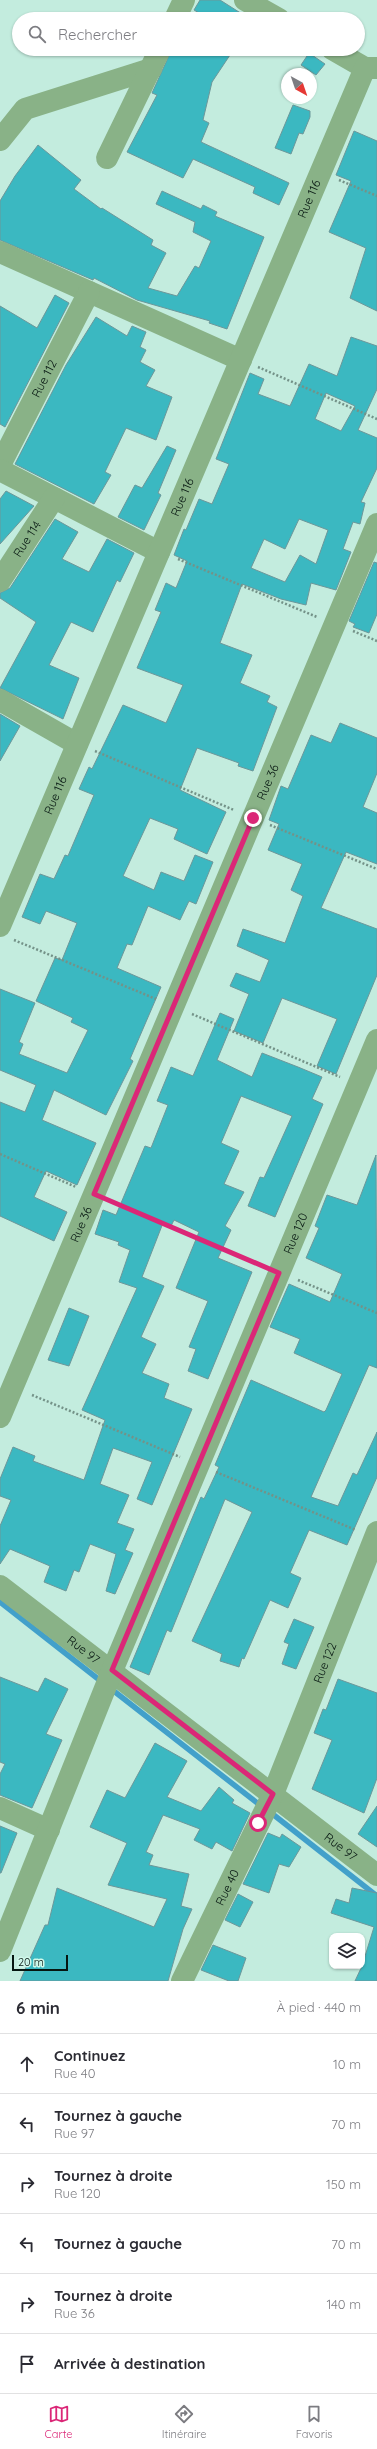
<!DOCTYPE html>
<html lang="fr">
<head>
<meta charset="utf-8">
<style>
	:root { --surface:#fff; --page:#f2f2f3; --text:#2b2b33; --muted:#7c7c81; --line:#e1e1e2; --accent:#db2777 }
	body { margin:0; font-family:Quicksand,sans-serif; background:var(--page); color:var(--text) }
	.controls { position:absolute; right:12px; bottom:12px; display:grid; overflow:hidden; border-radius:8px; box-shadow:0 1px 3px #0004 }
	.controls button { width:36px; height:36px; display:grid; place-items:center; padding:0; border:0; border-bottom:1px solid var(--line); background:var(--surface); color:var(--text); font:20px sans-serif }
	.compass { position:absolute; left:281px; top:68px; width:36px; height:36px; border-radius:50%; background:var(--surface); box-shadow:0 1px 3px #0004; rotate:140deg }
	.scale { position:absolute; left:12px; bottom:10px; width:56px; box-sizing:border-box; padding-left:4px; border:2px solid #061611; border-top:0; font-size:11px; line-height:14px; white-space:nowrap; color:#061611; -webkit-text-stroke:3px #d0f9eb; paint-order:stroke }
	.stop { position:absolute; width:12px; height:12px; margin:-9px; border:3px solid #db2777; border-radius:50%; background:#fff }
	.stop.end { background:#db2777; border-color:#fff; box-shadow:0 1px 4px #0008 }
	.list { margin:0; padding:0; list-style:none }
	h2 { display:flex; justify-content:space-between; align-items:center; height:52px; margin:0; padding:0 16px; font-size:17px }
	h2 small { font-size:13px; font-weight:400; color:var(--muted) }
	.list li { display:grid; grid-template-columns:26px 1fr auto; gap:12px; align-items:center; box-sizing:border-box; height:60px; padding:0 16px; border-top:1px solid var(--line) }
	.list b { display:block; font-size:15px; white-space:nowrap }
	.list p { margin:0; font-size:13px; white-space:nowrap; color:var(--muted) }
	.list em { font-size:13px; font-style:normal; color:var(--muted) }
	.icon { flex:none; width:22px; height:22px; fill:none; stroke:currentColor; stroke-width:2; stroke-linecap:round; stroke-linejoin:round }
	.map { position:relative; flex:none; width:377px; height:1981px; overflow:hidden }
	.search { position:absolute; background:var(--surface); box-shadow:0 1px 3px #0004; left:12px; right:12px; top:12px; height:44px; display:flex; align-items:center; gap:10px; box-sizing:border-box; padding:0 14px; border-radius:22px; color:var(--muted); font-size:15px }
	.sheet { height:412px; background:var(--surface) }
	nav { display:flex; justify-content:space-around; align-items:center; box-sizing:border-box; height:56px; border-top:1px solid var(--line); background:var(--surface); font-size:11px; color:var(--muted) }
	nav a { display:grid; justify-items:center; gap:2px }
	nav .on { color:var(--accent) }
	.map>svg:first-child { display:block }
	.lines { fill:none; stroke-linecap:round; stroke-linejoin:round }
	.stream { stroke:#42a0ca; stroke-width:5.5 }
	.building { fill:#3bb8c1; stroke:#6c979a; fill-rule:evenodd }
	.path { stroke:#749288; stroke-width:2.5; stroke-dasharray:2 2; stroke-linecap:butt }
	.minor { stroke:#89b287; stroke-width:22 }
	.route { stroke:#db2777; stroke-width:5 }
	.labels { text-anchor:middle; stroke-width:3; stroke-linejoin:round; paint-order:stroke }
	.street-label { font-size:12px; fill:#061611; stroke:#d0f9eb }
</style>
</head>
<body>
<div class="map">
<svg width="377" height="1981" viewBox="0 0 377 1981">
	<rect width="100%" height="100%" fill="#c3ecde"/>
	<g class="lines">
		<g class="stream">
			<path d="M0 1602 102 1682"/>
			<path d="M110 1688 261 1806"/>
			<path d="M270 1812 377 1896"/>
		</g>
	</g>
	<g class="building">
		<path d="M200 0H220L250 19H209L194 10Z"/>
		<path d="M172 49H234L212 82 203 120 209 123 201 142 289 183 279 205 253 193 255 187 193 159 183 178 127 152 157 95 152 93Z"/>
		<path d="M309 53 325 64 316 75 301 65Z"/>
		<path d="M293 105 310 111V117L303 134 299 133 291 154 275 148Z"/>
		<path d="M354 131 377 141V311L350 298 366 248 329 232 351 181 336 175Z"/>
		<path d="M38 145 81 180 74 189 101 209 102 208 153 240 151 245 166 253 148 288 177 296 195 266 199 268 211 241 193 232 195 222 156 204 162 191 201 209 203 205 217 212 215 216 264 237 227 329 209 323 210 321 137 300 94 278 93 280 0 240V201L15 176Z"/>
		<path d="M55 295 69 303 5 427 0 424V306L37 328Z"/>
		<path d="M96 317 127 336 132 326 146 332 140 347 146 350 140 362 155 370 146 386 172 397 156 440 126 428 105 472 111 475 94 504 15 464 66 365Z"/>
		<path d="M351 337 377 346V389L358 430 377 438V468L361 502 365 503 360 524 353 522 343 549 351 552 336 590 311 583 306 605 281 599 242 584 220 643 252 655 240 683 270 696 267 702 277 707 253 771 238 766 239 763 197 748 180 790 226 812 207 854 174 839 178 829 150 818 123 876 154 890 161 872 184 881 195 855 213 862 196 904 189 901 180 920 148 906 132 945 127 944 117 968 161 987 130 1059 133 1061 106 1115 54 1090 42 1120 96 1143 77 1185 46 1171 34 1197 67 1212 54 1241 0 1216V1102L25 1112 36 1085 0 1070V989L35 1003 19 1042 23 1044 19 1054 67 1073 88 1030 71 1022 73 1018 36 1001 55 958 62 960 77 923 46 911 40 924 22 917 40 874 54 879 65 855 68 856 94 795 79 789 89 767 92 769 123 705 166 723 183 685 137 668 161 612 155 610 166 583 176 588 187 561 174 555 184 529 186 530 199 499 212 504 229 464 216 459 250 373 264 379 258 394 290 406 309 364 337 376ZM326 393 355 406 341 431 315 419ZM299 519 328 530 316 564 300 555 285 582 251 568 264 539 285 549Z"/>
		<path d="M167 446 176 450 158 493 161 495 144 530 118 517 135 485 142 488Z"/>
		<path d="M6 491 34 506 0 544V499Z"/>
		<path d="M55 519 78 532 62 559 89 572 107 539 134 553 120 582 117 580 93 632 71 622 49 665 79 678 63 719 0 688 36 622 0 598V593L10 588Z"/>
		<path d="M374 562 377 563V614L369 633 353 627 355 624 349 621Z"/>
		<path d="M0 714 20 726 0 761Z"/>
		<path d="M340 723 377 738V773L363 807 377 813V864L346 852 321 908 377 929V975L336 1074 317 1066 337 1019 282 998 263 1043 234 1031 249 994 230 986 236 973 260 982 269 960 237 946 243 929 285 943 303 896 291 890 302 864 268 850 279 824 269 820 281 786 288 789 311 735 331 743Z"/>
		<path d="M220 1013 234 1019 217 1060 252 1077 262 1053 298 1067 322 1077 312 1099 323 1104 275 1217 248 1206 260 1177 264 1178 292 1116 241 1096 221 1143 239 1151 224 1184 244 1192 225 1226 231 1230 218 1258 252 1272 208 1379 188 1371 196 1349 189 1347 208 1301 176 1288 199 1232 174 1220 171 1226 163 1223 142 1277 164 1286 141 1337 156 1344 142 1373 169 1384 164 1398 192 1409 152 1505 137 1499 152 1462 113 1448 100 1484 129 1495 117 1523 134 1529 125 1550 133 1553 115 1594 106 1591 116 1554 90 1544 79 1572 74 1570 66 1591 44 1582 50 1566 10 1549 0 1564V1526L11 1500 0 1496V1479L13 1447 35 1456 33 1461 84 1480 105 1420 82 1410 137 1288 119 1282 130 1250 118 1245 119 1242 95 1234 103 1210 116 1215 145 1146 151 1148 168 1105 157 1101 171 1067 193 1076Z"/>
		<path d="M376 1155 377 1368 369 1365 311 1497 338 1506 353 1473 357 1475 377 1432V1477L347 1545 309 1530 290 1573 301 1578 288 1608 270 1600 244 1659 242 1658 239 1667 220 1661 222 1654 192 1641 252 1512 225 1499 171 1632 167 1630 149 1675 130 1667 201 1497 204 1499 219 1467 215 1465 251 1380 324 1412 326 1410 342 1374 294 1353 300 1339 270 1327 289 1284 330 1302 342 1274 306 1258 319 1228 315 1226 327 1195 357 1205Z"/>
		<path d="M69 1308 89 1316 69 1366 48 1360Z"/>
		<path d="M294 1619 314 1627 296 1669 282 1664 289 1644 284 1642Z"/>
		<path d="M0 1677 38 1692 45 1678 68 1689 46 1734 62 1740 32 1808 0 1795V1774L5 1764 0 1762Z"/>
		<path d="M338 1679 377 1693V1778L364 1813 312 1789 332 1740 314 1733 323 1709 326 1710Z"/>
		<path d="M155 1743 187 1761 167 1797 201 1811 219 1787 234 1800 232 1803 250 1813 232 1851 216 1842 212 1849 194 1840 200 1829 163 1815 146 1852 153 1855 149 1865 189 1874 181 1906 192 1909 183 1929 168 1981H20L45 1925H48L57 1888 154 1927 167 1899 108 1885 127 1843 90 1827 107 1790 125 1798Z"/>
		<path d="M377 1806V1847L358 1834Z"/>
		<path d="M0 1826 17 1833 1 1873H0Z"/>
		<path d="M268 1833 280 1838 282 1834 301 1847 289 1867 279 1864 269 1893 243 1884Z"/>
		<path d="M352 1888 377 1893V1981H355L362 1966 374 1927 331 1913 336 1899 349 1903Z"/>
		<path d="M238 1894 253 1902 240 1927 225 1920Z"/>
		<path d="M213 1945 246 1958 238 1981H229L201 1970Z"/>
	</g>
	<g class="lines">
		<g class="path">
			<path d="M339 180 377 196"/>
			<path d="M258 367 377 419"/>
			<path d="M178 559 317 617"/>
			<path d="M353 631 377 641"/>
			<path d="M95 751 234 810"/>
			<path d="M270 825 377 869"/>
			<path d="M14 940 156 999"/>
			<path d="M192 1014 340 1077"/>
			<path d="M0 1154 76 1187"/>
			<path d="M112 1202 260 1265"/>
			<path d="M298 1280 377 1313"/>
			<path d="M32 1395 180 1457"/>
			<path d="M216 1472 356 1530"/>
		</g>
		<g class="minor">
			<path d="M245 0 279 19"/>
			<path d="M175 19 184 0"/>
			<path d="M332 49 365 68H377"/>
			<path d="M0 140 25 109 151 69"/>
			<path d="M107 158 160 49"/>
			<path d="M0 252 241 360"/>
			<path id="s1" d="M0 465 89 292"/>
			<path d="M0 470 159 552"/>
			<path id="s2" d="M0 581 54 498"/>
			<path d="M0 700 77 744"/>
			<path id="s3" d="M0 926 365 68"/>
			<path id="s4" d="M0 1417 377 524"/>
			<path id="s5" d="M0 1586 377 1875"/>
			<path d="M0 1808 49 1830"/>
			<path id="s6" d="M0 1951 112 1671 377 1040"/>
			<path id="s7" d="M182 1981 273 1794 377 1532"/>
		</g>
	</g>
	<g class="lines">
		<path class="route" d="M253 818 94 1194 279 1273 112 1670 273 1794 258 1823"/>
	</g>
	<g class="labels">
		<g class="street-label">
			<text dy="4" stroke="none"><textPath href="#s3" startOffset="790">Rue 116</textPath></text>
			<text dy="4" stroke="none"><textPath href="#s1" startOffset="97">Rue 112</textPath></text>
			<text dy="4" stroke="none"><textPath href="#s3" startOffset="466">Rue 116</textPath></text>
			<text dy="4" stroke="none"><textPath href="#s2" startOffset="50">Rue 114</textPath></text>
			<text dy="4" stroke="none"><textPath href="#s4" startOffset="689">Rue 36</textPath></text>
			<text dy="4" stroke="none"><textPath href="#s3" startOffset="142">Rue 116</textPath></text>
			<text dy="4" stroke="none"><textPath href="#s4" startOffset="209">Rue 36</textPath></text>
			<text dy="4" stroke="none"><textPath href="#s6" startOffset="776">Rue 120</textPath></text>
			<text dy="4" stroke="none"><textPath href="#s5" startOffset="105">Rue 97</textPath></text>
			<text dy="4" stroke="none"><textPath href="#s7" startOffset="349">Rue 122</textPath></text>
			<text dy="4" stroke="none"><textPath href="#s5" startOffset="429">Rue 97</textPath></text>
			<text dy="4" stroke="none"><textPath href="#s7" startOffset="104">Rue 40</textPath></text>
		</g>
	</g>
</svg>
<div class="controls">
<button><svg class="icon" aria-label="layers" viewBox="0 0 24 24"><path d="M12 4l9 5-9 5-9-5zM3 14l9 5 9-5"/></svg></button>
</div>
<svg class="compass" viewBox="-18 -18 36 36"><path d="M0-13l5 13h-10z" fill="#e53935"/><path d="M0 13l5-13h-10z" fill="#7c7c81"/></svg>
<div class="scale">20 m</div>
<div class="stop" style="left:258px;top:1823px"></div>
<div class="stop end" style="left:253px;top:818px"></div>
<div class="search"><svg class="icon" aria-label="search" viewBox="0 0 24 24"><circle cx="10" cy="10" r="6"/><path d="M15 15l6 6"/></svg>Rechercher</div>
</div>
<section class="sheet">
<h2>6 min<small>À pied · 440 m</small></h2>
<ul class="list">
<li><svg class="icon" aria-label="ahead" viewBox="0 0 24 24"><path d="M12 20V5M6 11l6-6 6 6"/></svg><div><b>Continuez</b><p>Rue 40</p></div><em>10 m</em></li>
<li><svg class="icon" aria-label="left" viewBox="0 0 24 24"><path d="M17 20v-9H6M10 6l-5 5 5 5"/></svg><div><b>Tournez à gauche</b><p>Rue 97</p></div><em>70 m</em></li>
<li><svg class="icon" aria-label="right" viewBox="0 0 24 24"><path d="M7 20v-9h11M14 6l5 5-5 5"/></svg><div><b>Tournez à droite</b><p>Rue 120</p></div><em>150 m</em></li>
<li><svg class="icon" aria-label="left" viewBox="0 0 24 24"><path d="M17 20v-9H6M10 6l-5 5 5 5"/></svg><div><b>Tournez à gauche</b></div><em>70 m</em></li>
<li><svg class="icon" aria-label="right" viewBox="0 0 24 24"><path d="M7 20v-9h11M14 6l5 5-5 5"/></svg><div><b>Tournez à droite</b><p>Rue 36</p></div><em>140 m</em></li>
<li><svg class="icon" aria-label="arrive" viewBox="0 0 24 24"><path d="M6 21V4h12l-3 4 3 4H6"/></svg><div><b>Arrivée à destination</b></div></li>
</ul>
</section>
<nav>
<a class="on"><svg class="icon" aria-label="map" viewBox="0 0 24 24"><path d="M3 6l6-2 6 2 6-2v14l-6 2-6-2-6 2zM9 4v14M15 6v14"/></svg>Carte</a>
<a><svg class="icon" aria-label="directions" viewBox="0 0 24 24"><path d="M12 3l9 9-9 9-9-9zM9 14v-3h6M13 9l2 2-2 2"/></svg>Itinéraire</a>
<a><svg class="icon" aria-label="saved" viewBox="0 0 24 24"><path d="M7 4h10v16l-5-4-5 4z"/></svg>Favoris</a>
</nav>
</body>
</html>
